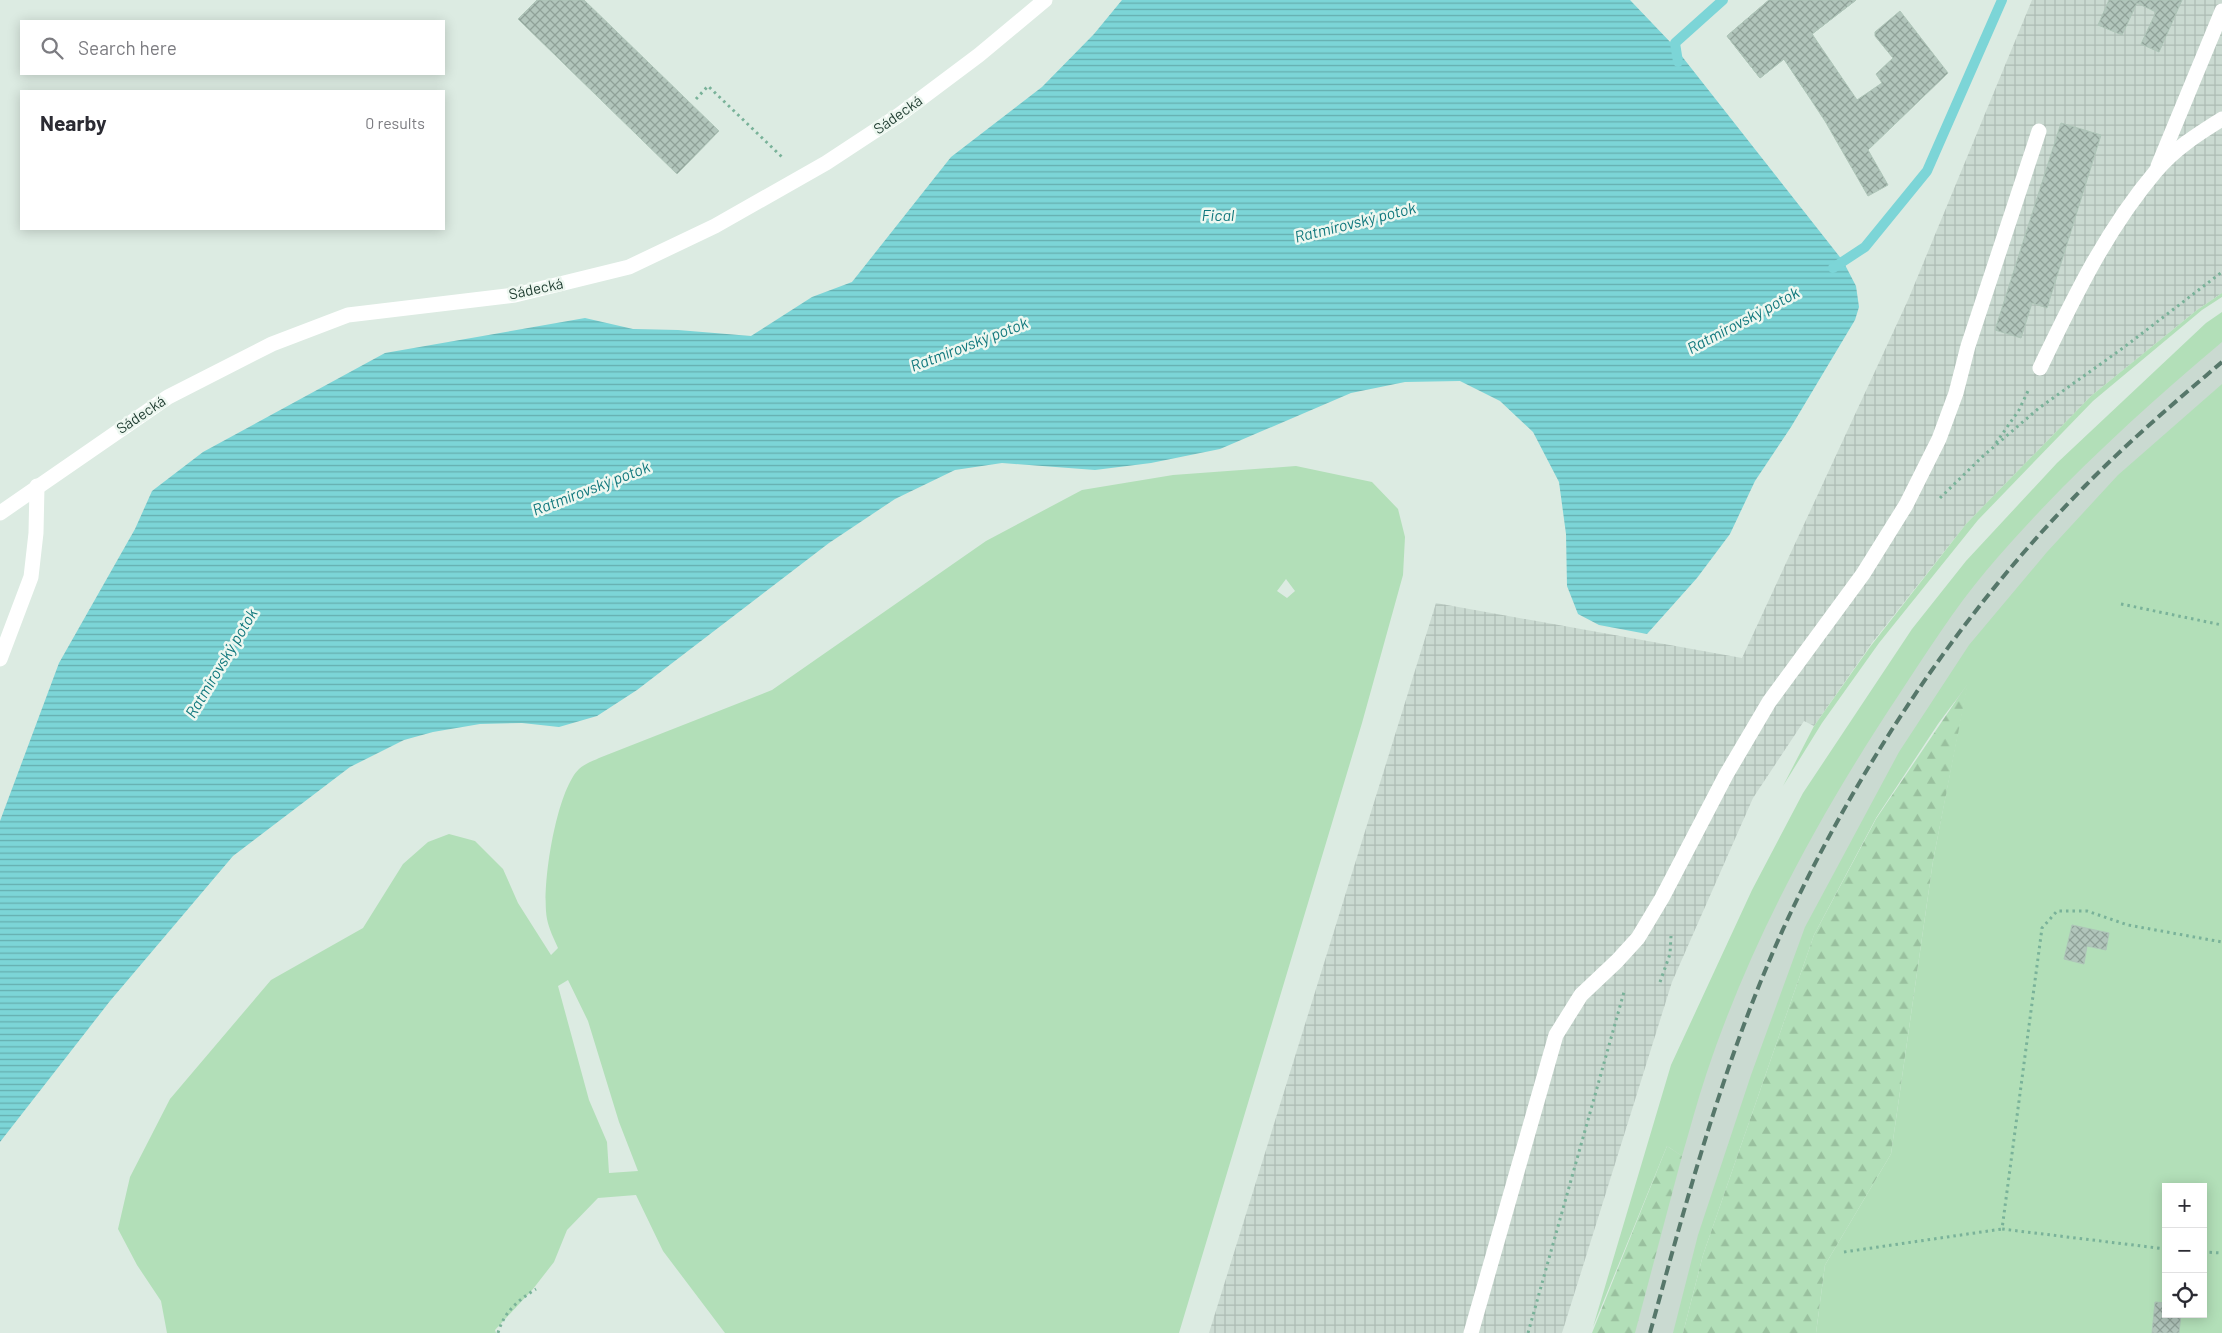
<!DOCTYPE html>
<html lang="en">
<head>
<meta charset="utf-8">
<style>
	:root { --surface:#fff; --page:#f7f7f7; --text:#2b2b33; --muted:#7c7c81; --line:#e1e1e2 }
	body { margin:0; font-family:Barlow,sans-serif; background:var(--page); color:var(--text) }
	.controls { position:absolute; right:15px; bottom:15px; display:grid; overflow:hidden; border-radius:0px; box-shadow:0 2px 12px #0003 }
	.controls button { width:45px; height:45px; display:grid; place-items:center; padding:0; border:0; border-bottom:1px solid var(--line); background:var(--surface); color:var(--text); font:25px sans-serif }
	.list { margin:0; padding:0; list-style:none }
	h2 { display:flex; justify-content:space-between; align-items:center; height:65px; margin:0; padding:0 20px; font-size:21px }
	h2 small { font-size:16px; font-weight:400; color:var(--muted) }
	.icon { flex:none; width:28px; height:28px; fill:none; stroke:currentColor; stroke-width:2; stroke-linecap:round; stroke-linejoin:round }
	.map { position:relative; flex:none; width:2222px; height:1333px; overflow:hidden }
	.search { position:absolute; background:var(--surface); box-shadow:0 2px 12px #0003; left:20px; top:20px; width:425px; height:55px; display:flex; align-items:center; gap:12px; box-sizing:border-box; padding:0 18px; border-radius:0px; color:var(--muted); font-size:19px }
	.panel { position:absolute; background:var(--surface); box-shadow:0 2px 12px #0003; left:20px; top:90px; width:425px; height:140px; border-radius:0px }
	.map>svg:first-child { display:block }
	.built { fill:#cadad1 }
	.industrial { fill:url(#industrial-grid) }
	.green { fill:#b2dfb8; fill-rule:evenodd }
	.forest { fill:url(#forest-firs) }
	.water { fill:url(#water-rules) }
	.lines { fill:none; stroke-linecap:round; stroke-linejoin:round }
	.stream { stroke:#7cd5d7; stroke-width:10 }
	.building { fill:url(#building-cross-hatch); stroke:#aec5b8 }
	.path { stroke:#79b299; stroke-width:3; stroke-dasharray:2.5 4; stroke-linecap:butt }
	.service { stroke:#fff; stroke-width:15 }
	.minor { stroke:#fff; stroke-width:15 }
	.rail { stroke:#56776a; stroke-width:4; stroke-dasharray:10 5; stroke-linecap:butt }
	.labels { text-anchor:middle; stroke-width:5; stroke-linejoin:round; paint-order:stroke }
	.street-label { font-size:15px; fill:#1d3b2f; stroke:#edf7f0 }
	.water-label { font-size:16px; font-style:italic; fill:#11787d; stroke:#edf7f0 }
</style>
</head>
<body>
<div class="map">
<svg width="2222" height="1333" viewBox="0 0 2222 1333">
	<defs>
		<pattern id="industrial-grid" width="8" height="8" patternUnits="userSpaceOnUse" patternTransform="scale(1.25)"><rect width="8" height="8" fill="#cadad1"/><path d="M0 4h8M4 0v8" fill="none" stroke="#adbcb4"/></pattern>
		<pattern id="forest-firs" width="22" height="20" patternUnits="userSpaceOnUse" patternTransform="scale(1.25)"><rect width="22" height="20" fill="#b2dfb8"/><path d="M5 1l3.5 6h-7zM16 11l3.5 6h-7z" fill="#99c09e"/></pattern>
		<pattern id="water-rules" width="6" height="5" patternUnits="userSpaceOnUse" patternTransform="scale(1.25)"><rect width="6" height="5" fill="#7cd5d7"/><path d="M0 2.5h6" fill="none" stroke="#65aeaf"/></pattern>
		<pattern id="building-cross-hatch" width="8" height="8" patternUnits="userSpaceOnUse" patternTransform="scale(1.25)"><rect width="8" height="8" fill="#b1c5bb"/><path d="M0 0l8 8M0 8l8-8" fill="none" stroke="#8fa198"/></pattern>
	</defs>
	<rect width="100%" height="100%" fill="#dcebe2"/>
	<path class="built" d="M2222 325V400L1914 748 1817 926 1742 1118 1680 1333H1620L1687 1100 1764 901 1985 554Z"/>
	<path class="industrial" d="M2032 0H2222V293L2197 310 2091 396 1966 524 1872 643 1814 726 1804 721 1753 798 1672 982 1562 1333H1209L1436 603 1742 658 1908 300Z"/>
	<g class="green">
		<path d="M2222 293V297L2202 310 2093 401 1978 520 1879 643 1822 723 1783 786 1814 726 1870 647 1966 524 2091 396 2197 310Z"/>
		<path d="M2222 312V342C2138 413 2057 487 1986 571 1954 609 1927 652 1900 693 1821 812 1751 939 1706 1075 1697 1102 1690 1129 1682 1156L1667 1146 1593 1327 1671 1065 1752 890 1803 793 1912 629 1966 561 2057 463 2206 323Z"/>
		<path d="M2222 384V1333H1816L1825 1265 1891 1154 1933 861 1967 685 1938 724 1876 818 1814 935 1703 1255 1683 1333H1673L1698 1235 1751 1075 1805 927 1899 752 1969 645 2047 552 2118 475ZM2166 1187H2203V1314H2166Z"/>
		<path d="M1296 466 1372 482 1398 509 1405 537 1403 575 1362 723 1179 1333H725L663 1251 636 1195 598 1198 567 1230 554 1262 533 1289 495 1330 496 1333H167L161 1301 137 1265 118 1229 130 1177 170 1099 271 980 363 928 403 864 428 842 449 834 475 841 503 869 518 903 551 955 558 948C554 939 549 929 547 919 541 888 556 791 579 769 584 764 593 761 599 758L772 690 986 541 1082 490 1173 475ZM1286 579 1295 591 1287 598 1277 591ZM568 980 588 1021 619 1122 638 1171 609 1173 607 1142 589 1100 558 986Z"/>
	</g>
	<g class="forest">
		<path d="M1968 683 1933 861 1891 1154 1825 1265 1816 1333H1683L1703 1255 1814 935 1876 819Z"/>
		<path d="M1667 1146 1682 1156 1635 1333H1592Z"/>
	</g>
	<path class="water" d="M1122 0H1630L1673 45 1843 261 1856 286 1859 307 1855 320 1791 427 1755 481 1730 534 1697 578 1647 634 1599 625 1578 614 1567 586 1566 534 1559 482 1533 432 1500 401 1460 381 1405 382 1351 393 1220 449 1151 463 1095 470 1002 463 955 470 895 499 829 543 637 690 597 716 559 727 522 723 480 724 433 732 404 740 350 767 233 856 110 1001 0 1142V821L59 663 135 529 152 491 203 452 385 353 585 318 633 329 678 330 751 336 812 297 852 282 951 157 1042 87 1094 34Z"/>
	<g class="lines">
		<g class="stream">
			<path d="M1678 62 1675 43 1723 0"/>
			<path d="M1833 268 1865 247 1927 171 2002 0"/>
		</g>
	</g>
	<g class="building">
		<path d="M537 0H584L719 131 677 174 518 19Z"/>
		<path d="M1769 0H1856L1812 34 1832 67 1804 89 1784 59 1760 78 1727 36Z"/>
		<path d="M1769 0H1856L1812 34 1857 100 1882 83 1876 74 1893 58 1875 36V32L1900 11 1948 73 1868 150 1888 185 1868 196 1825 121 1784 59 1760 78 1727 36Z"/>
		<path d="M2109 0H2182L2159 52 2141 44 2156 12 2137 3 2122 35 2098 25Z"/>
		<path d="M2061 123 2101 135 2047 308 2032 303 2021 338 1995 330Z"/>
		<path d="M2072 925 2109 933 2106 950 2087 946 2084 964 2064 959Z"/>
		<path d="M2155 1302 2166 1303V1314H2181L2179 1333H2152Z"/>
	</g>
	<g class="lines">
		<g class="path">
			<path d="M696 99 708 86 782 157"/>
			<path d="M1996 443 2019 410 2028 391"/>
			<path d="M1940 498 1982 457 2039 408 2123 348 2222 272"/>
			<path d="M2121 604 2222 625"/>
			<path d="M1660 982 1670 954 1671 936"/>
			<path d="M2166 1249 2002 1229 2042 928 2057 911H2087L2128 925 2222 942"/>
			<path d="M1844 1252 2002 1229"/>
			<path d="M2203 1252 2222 1253"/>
			<path d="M498 1333C504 1312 518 1300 536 1289"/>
			<path d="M1528 1333 1624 992"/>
		</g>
		<g class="service">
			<path d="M2158 166 2222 11"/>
			<path d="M2040 368C2073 299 2106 230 2156 171 2174 149 2198 134 2222 119"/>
			<path d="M0 659 31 577 36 533 37 486"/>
			<path d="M1471 1333 1556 1035 1581 995 1617 961 1638 938 1662 898 1726 775 1769 702 1863 574 1906 505 1939 439 1956 393 1968 346 2039 131"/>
		</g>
		<path class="minor" d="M0 513 168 397 272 344 348 315 515 295 629 267 715 226 826 163 899 115 979 55 1045 0"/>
		<path class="rail" d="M1650 1333C1689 1191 1728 1046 1791 912 1865 756 1964 609 2085 486 2128 442 2175 402 2222 362"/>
	</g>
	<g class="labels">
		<g class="street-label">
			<text transform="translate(898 115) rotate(-35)" y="5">Sádecká</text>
			<text transform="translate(536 289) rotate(-12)" y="5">Sádecká</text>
			<text transform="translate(141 415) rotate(-34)" y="5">Sádecká</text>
		</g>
		<g class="water-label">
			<text x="1218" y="221">Fical</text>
			<text transform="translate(1355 222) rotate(-14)" y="6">Ratmírovský potok</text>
			<text transform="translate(1743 320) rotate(-28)" y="6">Ratmírovský potok</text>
			<text transform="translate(969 344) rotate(-21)" y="6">Ratmírovský potok</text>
			<text transform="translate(591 488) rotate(-21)" y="6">Ratmírovský potok</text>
			<text transform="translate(221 663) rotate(-59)" y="6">Ratmírovský potok</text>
		</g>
	</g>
</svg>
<div class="controls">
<button>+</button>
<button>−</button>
<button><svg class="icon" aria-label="locate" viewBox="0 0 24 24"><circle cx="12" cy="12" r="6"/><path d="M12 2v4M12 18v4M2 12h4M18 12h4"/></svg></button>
</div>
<div class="search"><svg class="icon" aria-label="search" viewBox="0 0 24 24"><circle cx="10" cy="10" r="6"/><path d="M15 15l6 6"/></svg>Search here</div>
<section class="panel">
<h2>Nearby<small>0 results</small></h2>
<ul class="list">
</ul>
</section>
</div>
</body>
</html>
